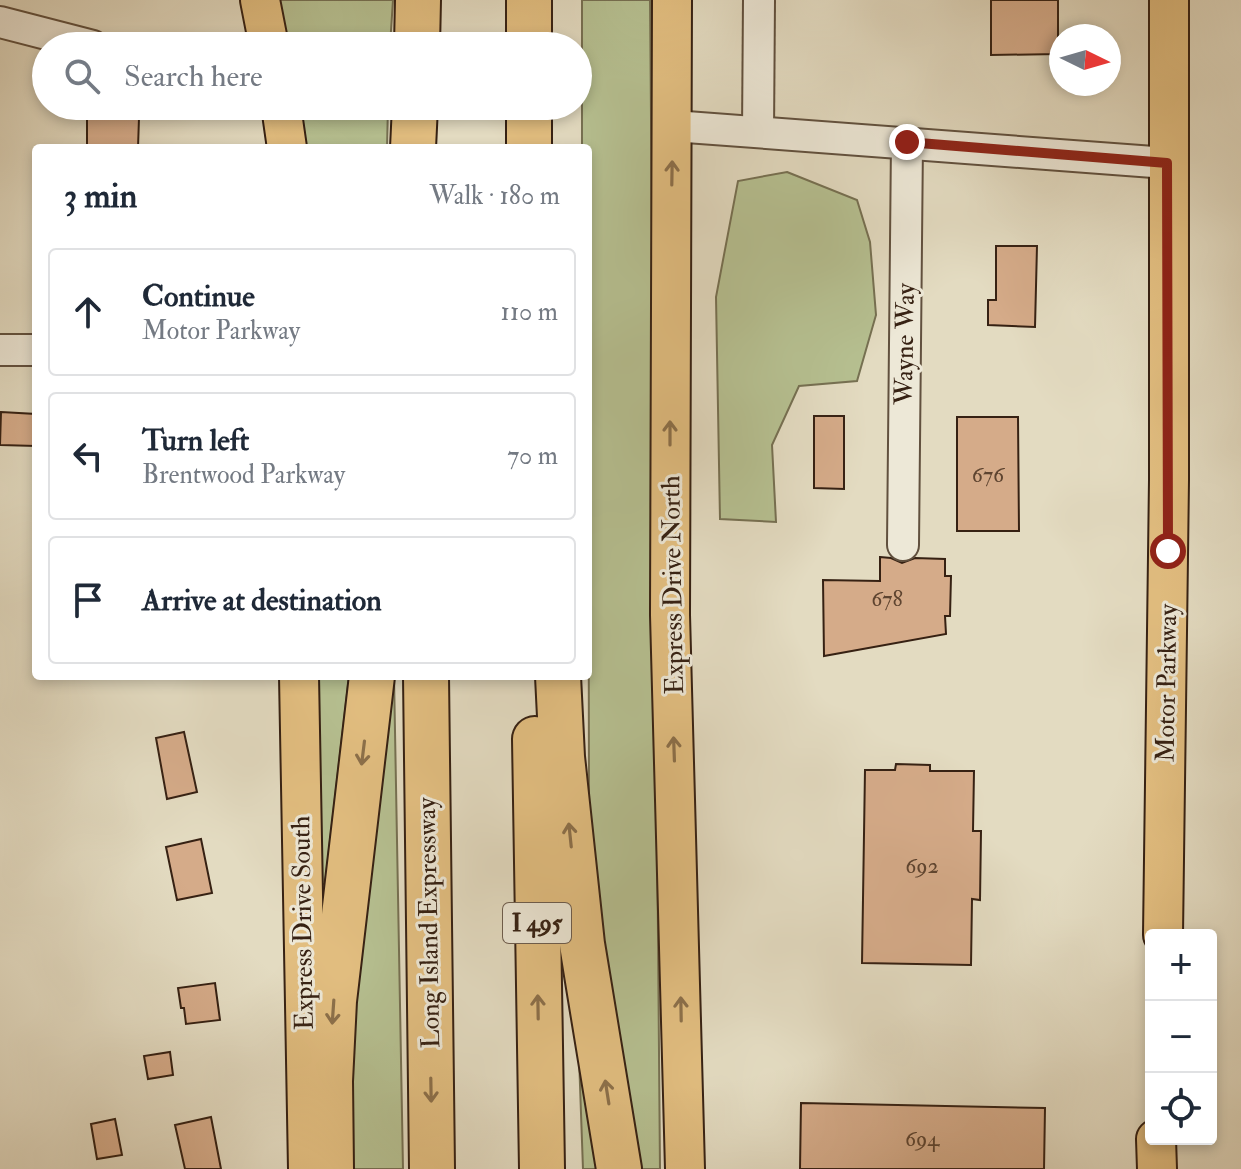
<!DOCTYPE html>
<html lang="en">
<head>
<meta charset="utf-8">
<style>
	:root { --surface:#fff; --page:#f2f2f3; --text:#1f2937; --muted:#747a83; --line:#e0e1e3 }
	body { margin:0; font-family:"IM FELL Double Pica",serif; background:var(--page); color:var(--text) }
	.controls { position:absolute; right:24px; bottom:24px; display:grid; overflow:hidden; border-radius:8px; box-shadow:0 4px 12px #0003 }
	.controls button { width:72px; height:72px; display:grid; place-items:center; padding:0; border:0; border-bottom:2px solid var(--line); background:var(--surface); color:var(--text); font:40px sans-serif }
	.compass { position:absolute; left:1049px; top:24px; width:72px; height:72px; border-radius:50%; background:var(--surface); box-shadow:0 4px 12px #0003; rotate:95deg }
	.stop { position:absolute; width:24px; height:24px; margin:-18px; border:6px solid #8f2418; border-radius:50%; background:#fff }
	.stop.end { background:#8f2418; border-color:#fff; box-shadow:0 2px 8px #0008 }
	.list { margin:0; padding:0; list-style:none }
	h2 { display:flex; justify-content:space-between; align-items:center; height:104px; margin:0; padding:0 32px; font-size:34px }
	h2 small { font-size:26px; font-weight:400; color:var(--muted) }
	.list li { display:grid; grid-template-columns:52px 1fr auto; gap:24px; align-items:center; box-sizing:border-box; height:128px; margin:0 16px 16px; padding:0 16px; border:2px solid var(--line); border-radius:8px }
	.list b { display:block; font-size:30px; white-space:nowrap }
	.list p { margin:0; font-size:26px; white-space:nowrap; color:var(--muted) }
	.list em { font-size:26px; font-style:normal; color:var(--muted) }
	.icon { flex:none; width:44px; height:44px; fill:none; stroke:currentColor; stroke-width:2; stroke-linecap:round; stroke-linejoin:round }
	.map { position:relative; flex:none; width:1241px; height:1169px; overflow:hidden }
	.search { position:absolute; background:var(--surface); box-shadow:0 4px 12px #0003; left:32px; top:32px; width:560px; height:88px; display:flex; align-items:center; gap:20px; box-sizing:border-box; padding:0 28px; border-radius:44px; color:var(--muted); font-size:30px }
	.panel { position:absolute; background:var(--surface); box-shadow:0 4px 12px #0003; left:32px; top:144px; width:560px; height:536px; border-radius:8px }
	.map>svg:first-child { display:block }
	.green { fill:#b6c091; stroke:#767052; stroke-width:2 }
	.building { fill:#d5ab89; stroke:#362113; stroke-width:2 }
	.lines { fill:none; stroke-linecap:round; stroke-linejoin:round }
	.minor-casing { stroke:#61503e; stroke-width:34 }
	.major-casing { stroke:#362113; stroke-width:42 }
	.highway-casing { stroke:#362113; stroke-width:48 }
	.minor { stroke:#ede8d7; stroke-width:30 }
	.major { stroke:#e2be80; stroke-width:38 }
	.highway { stroke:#e2be80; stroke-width:44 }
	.oneway { stroke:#8c704a }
	.route { stroke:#8f2418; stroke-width:10 }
	.labels { text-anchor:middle; stroke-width:6; stroke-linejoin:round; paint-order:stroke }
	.number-label { font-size:22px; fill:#5e4430 }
	.shield { fill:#ede8d7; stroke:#6d5d4e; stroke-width:2 }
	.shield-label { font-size:24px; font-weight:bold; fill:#362113 }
	.street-label { font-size:26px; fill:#362113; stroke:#ede8d7 }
</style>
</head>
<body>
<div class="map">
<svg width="1241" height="1169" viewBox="0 0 1241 1169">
	<rect width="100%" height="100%" fill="#e3dbc1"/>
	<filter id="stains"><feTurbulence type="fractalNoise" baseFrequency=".0025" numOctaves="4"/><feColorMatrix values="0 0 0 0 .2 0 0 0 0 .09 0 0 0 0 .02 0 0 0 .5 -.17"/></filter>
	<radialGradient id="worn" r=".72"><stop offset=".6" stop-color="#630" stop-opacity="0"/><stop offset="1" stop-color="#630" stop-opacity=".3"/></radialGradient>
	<g class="green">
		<path d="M271 0H393L390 46H279Z"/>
		<path d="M582 0H650L660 1169H637L599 928 589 813 588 148H582Z"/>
		<path d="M291 106H388L387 148H297Z"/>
		<path d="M787 172 857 200 870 242 876 315 857 381 799 386 772 445 776 522 720 519 716 297 738 181Z"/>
		<path d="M310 676H349L325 884H312Z"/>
		<path d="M388 676H394L403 1169H339Z"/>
		<path d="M576 973 608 1169H583Z"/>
	</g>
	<g class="building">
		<path d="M991 0H1058V54L991 55Z"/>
		<path d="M87 118H139L138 148H87Z"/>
		<path d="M996 246H1037L1035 327 988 325V300H996Z"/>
		<path d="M1 412 36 414V446L0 445Z"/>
		<path d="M814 416H844V489L814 488Z"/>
		<path d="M957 417H1018L1019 531H957Z"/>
		<path d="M880 557 891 558 902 563 915 558 945 559V576H951L950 616H945L946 634 824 656 823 580 880 581Z"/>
		<path d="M184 732 197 792 167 799 156 738Z"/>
		<path d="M896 764 930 765V771H974L973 831H981L980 900 972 899 971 965 862 963 865 770H895Z"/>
		<path d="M201 839 212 893 177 900 166 847Z"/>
		<path d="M215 983 220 1020 186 1024 184 1008H181L178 988Z"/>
		<path d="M170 1052 173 1075 148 1079 144 1056Z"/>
		<path d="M801 1103 1045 1108 1044 1169H800Z"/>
		<path d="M211 1117 221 1169H185L175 1125Z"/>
		<path d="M115 1119 122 1155 97 1159 91 1124Z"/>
	</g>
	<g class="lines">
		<g class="minor-casing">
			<g id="minor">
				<path d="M0 22 93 46"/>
				<path d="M673 126 1167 163"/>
				<path d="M758 132 759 0"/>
				<path d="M0 350H36"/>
				<path d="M903 545 907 142"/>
			</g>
		</g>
		<g class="major-casing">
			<g id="major">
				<path d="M260 0 269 46"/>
				<path d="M672 0 670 615 685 1169"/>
				<path d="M281 106 287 148"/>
				<path d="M299 676 308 1169"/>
				<path d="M1163 935 1169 480V0"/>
				<path d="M1156 1139 1157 1169"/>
			</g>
		</g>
		<g class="highway-casing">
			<g id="highway">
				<path d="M529 0V46"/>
				<path d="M417 46 418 0"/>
				<path d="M529 106V148"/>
				<path d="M413 148 415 106"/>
				<path d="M426 676 432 1169"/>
				<path d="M558 676 562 757 582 944 619 1169"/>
				<path d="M535 739 542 1169"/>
				<path d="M331 1169 330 1081 334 1001 372 676"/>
			</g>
		</g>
		<use href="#minor" class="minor"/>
		<use href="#major" class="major"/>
		<use href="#highway" class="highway"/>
	</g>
	<defs><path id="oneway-shaft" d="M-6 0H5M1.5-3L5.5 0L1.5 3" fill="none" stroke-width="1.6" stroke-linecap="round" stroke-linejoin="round" transform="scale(2)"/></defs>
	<g class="oneway">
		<use href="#oneway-shaft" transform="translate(672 173) rotate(-89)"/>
		<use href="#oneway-shaft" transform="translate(670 433) rotate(-90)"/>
		<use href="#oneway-shaft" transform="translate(674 749) rotate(-92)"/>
		<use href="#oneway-shaft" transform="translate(363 753) rotate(97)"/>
		<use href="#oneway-shaft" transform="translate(570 835) rotate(-96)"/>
		<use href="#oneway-shaft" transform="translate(538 1007) rotate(-91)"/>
		<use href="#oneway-shaft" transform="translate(681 1009) rotate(-91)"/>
		<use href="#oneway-shaft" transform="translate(333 1012) rotate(94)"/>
		<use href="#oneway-shaft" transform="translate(431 1090) rotate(89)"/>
		<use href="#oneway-shaft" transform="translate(607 1092) rotate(-99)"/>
	</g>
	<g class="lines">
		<path class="route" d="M907 142 1167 163 1168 551"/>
	</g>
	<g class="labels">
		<g class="number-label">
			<text x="988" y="482">676</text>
			<text x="887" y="606">678</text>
			<text x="922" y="873">692</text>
			<text x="922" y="1146">694</text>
		</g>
		<rect class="shield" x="503" y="903" width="68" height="40" rx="6"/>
		<g class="shield-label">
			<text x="537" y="931">I 495</text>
		</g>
		<g class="street-label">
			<text transform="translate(904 344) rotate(-89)" y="9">Wayne Way</text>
			<text transform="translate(672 585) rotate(-91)" y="9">Express Drive North</text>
			<text transform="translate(1166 683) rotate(-89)" y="9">Motor Parkway</text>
			<text transform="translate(302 923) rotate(-91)" y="9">Express Drive South</text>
			<text transform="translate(428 923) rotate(-91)" y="9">Long Island Expressway</text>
		</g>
	</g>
	<rect width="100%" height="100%" filter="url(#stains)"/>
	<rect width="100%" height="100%" fill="url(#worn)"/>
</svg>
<div class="controls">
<button>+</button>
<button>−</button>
<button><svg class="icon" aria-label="locate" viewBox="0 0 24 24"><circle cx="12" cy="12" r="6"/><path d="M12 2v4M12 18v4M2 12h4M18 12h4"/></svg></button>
</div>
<svg class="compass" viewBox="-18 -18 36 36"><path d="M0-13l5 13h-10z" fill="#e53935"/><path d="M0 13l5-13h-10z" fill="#747a83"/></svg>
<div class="stop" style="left:1168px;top:551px"></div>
<div class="stop end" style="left:907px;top:142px"></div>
<div class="search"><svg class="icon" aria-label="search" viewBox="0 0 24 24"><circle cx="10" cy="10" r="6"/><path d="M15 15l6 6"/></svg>Search here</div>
<section class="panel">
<h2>3 min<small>Walk · 180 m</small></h2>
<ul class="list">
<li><svg class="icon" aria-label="ahead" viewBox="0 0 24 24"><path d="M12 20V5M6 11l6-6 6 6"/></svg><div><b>Continue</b><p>Motor Parkway</p></div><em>110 m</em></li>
<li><svg class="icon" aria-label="left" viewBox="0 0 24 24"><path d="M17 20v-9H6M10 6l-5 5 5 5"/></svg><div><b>Turn left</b><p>Brentwood Parkway</p></div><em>70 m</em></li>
<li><svg class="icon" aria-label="arrive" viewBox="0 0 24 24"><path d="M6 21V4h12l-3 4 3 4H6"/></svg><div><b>Arrive at destination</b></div></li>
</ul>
</section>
</div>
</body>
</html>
